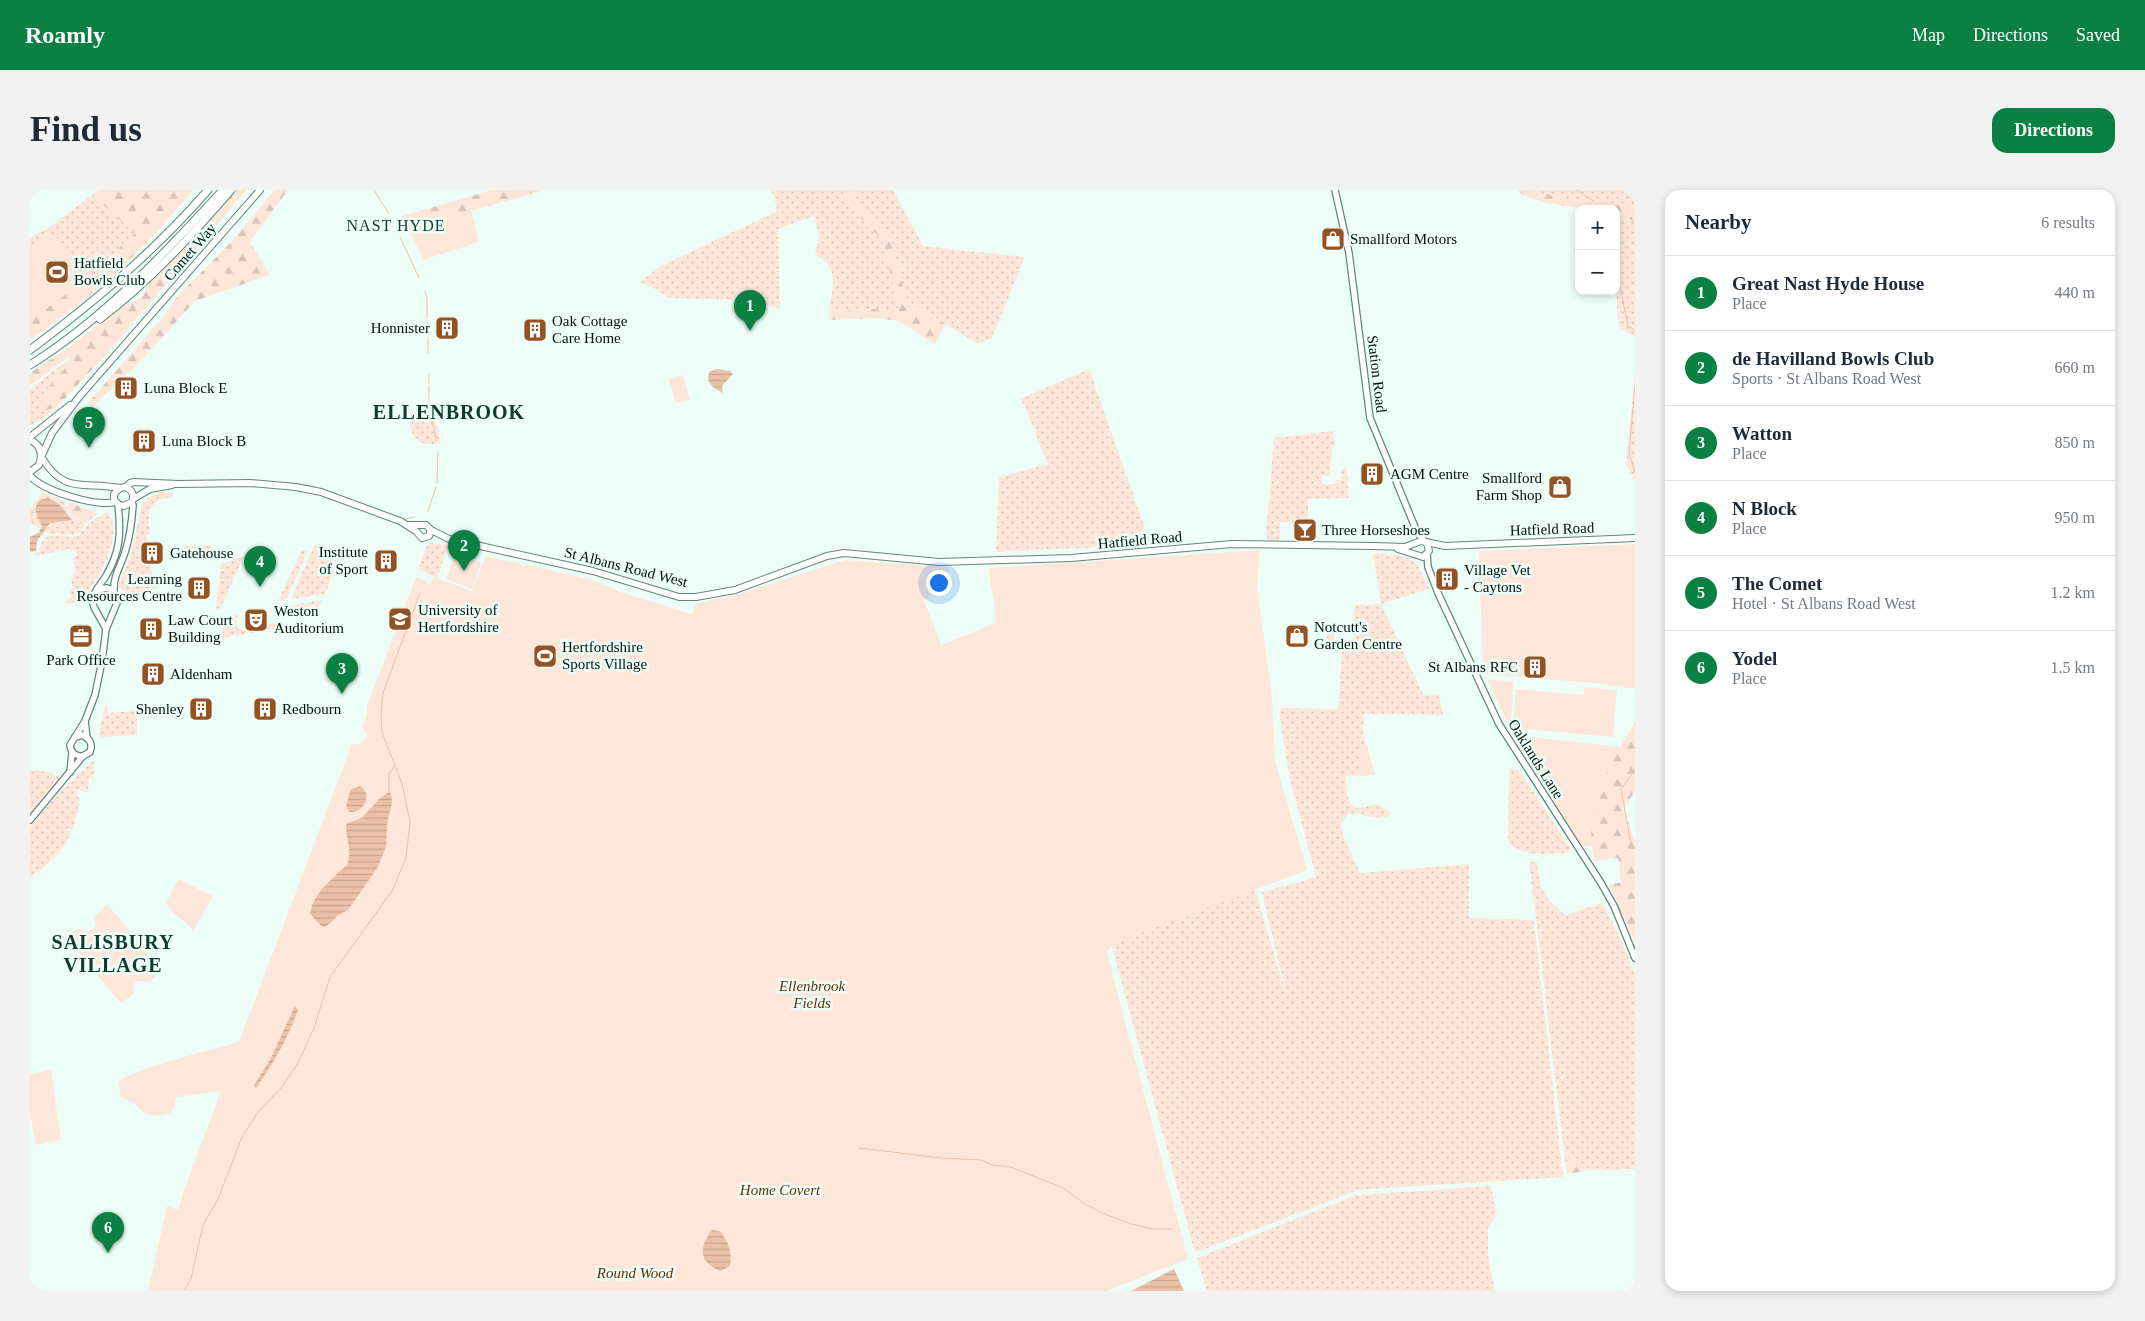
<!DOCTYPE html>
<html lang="en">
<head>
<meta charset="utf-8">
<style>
	:root { --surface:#fff; --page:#f2f2f3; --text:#1f2937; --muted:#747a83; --line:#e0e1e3; --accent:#0b8043 }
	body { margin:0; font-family:Georgia,serif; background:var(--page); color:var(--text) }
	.controls { position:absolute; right:15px; top:15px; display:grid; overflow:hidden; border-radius:10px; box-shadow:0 2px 8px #0003 }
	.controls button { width:45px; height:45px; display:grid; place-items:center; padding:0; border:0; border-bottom:1px solid var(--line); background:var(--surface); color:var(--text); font:25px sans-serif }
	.you { position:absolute; left:908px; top:392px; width:18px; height:18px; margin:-12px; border:4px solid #fff; border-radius:50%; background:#1a73e8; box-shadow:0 0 0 8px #1a73e833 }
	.badge { display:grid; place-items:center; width:32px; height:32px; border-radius:50%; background:var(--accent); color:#fff; font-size:16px; font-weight:700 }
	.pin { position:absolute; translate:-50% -41px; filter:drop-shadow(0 1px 2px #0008) }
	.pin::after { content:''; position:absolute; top:26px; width:18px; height:15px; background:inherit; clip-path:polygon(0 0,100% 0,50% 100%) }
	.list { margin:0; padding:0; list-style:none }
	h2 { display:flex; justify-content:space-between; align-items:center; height:65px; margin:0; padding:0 20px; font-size:21px }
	h2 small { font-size:16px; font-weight:400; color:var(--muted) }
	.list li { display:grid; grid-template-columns:32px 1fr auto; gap:15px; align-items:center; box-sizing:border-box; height:75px; padding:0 20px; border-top:1px solid var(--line) }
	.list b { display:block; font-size:19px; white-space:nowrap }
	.list p { margin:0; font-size:16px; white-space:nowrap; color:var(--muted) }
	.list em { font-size:16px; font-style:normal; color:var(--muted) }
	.map { position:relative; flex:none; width:1605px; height:1101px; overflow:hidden; border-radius:15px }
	header { display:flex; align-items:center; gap:30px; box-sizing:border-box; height:70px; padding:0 25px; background:var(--accent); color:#fff }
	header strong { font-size:24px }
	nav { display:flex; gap:28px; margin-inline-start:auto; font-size:18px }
	.intro { display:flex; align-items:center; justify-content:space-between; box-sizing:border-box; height:120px; padding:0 30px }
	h1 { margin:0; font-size:35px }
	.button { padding:12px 22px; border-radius:15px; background:var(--accent); color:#fff; font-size:18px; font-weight:700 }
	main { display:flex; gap:30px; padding:0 30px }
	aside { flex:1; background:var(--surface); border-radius:15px; box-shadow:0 2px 8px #0003 }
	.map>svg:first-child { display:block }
	.grass { fill:url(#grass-dots) }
	.forest { fill:url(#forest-firs) }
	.park { fill:#fee7d9 }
	.water { fill:url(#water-rules) }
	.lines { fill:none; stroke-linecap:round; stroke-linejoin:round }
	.stream { stroke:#eac1a8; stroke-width:1 }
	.secondary-casing { stroke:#5e877a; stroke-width:8 }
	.primary-casing { stroke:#5e877a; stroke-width:8 }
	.highway-casing { stroke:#5e877a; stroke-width:9 }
	.secondary { stroke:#fff; stroke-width:5.5 }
	.primary { stroke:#fff; stroke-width:6 }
	.highway { stroke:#fff; stroke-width:7 }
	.labels { text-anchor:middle; stroke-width:5; stroke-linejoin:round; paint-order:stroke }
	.poi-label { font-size:15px; fill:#03110d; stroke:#edfef8; text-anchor:start }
	.street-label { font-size:15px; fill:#03110d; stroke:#edfef8 }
	.park-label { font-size:15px; font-style:italic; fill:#623008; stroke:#edfef8 }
	.neighbourhood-label { font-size:16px; letter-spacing:1px; fill:#113a2f; stroke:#edfef8 }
	.district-label { font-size:20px; font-weight:bold; letter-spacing:1px; fill:#113a2f; stroke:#edfef8 }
</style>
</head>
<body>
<header>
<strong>Roamly</strong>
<nav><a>Map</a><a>Directions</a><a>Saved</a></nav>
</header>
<div class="intro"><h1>Find us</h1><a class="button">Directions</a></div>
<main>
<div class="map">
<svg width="1605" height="1101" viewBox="0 0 1605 1101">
	<defs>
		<pattern id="grass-dots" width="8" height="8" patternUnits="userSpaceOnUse" patternTransform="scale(1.25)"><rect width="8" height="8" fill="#fee7d9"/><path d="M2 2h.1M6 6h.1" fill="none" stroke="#d8c5b9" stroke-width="1.8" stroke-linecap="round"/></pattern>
		<pattern id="forest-firs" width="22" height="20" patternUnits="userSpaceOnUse" patternTransform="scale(1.25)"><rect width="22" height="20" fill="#fee7d9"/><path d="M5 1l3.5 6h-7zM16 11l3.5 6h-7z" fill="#d8c5b9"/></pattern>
		<pattern id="water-rules" width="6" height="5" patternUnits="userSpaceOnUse" patternTransform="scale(1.25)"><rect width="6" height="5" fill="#eac1a8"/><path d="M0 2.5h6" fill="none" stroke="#c7a58f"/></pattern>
	</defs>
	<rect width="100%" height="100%" fill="#edfef8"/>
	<g class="grass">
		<path d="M741 0H812L823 20 853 51 870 124 847 119 799 122C802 99 811 77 785 65L789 47 784 26 748 39 750 118 705 110 639 108 620 96 610 92 631 76 747 21 744 5Z"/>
		<path d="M823 0H863L893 56 995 67 962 148 948 154 877 111 861 50 826 12Z"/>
		<path d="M1502 0H1605V19L1562 8 1544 11Z"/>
		<path d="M62 5 105 43 58 89 50 75 0 59V48L17 39Z"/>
		<path d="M1586 25 1605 31V146L1589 139 1586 101Z"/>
		<path d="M39 169 38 175 13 207 16 221 29 215 10 231 0 235V199Z"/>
		<path d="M1059 179 1121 355 966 362 969 287 1018 274 994 215 990 209Z"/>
		<path d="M1605 183V290L1596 274Z"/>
		<path d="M403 219 411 254H394L384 248 380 237C383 223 391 220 403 219Z"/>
		<path d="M1302 241 1306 254 1302 259 1300 285 1292 286V294H1305L1306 290H1311L1312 282 1315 276 1317 283 1319 308 1278 309V326L1275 330 1267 331 1265 333 1250 332V351L1238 350 1236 346 1244 248Z"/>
		<path d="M129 302 143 303V307C119 310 116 322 120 344L116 345 122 383 131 392V395C122 403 99 405 89 398V394L101 365 112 314 119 307Z"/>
		<path d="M13 303 35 311 39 324 55 334 51 343C46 346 20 345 15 341L21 332 31 333 42 328C33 322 30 312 18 308L5 323 11 334V339L0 332V318Z"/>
		<path d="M77 322C98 342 63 412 37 414L36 411 41 408 40 401 43 400 41 389 43 388 45 381 43 367 47 366 46 360 40 361 39 359 5 366 4 363 10 362C10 336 37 350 49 346L60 332Z"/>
		<path d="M400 353 419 355 407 388 390 380 389 376 397 355Z"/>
		<path d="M182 355 181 365H174L173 368 161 370 160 368 153 369 154 356Z"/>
		<path d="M284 355 311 363 295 404 261 409Z"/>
		<path d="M272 360H278L256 410 248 411Z"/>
		<path d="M1347 363C1383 367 1385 364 1399 399L1351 414 1394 506 1409 504 1413 525 1334 524 1333 542 1345 585 1316 586C1317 600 1315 611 1327 618 1351 614 1340 609 1361 623L1358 627C1342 630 1331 622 1318 624L1311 633C1310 643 1325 671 1330 683L1439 674V728L1504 730 1533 987 1328 1000 1165 1063 1082 757 1084 753 1225 699 1257 808 1232 702 1286 687 1260 590 1249 523 1252 518 1308 519 1312 461H1323L1324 415 1351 414 1343 364Z"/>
		<path d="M214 366 190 419 186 421 191 374Z"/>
		<path d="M292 410 284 428H277L254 417Z"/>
		<path d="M210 424 206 429 207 438C223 445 237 430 253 434V437L193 448 192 427Z"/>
		<path d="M1291 429H1296V432H1305V461H1301Z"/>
		<path d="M76 511 78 523 107 521V545L71 547 69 545Z"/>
		<path d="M64 570V588H59L58 602 47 600V607L50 608C45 644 32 668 0 687V637L29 602Z"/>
		<path d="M1479 578 1489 580 1541 659 1538 663C1518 663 1491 669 1478 651Z"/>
		<path d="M5 580 22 583 31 588 0 626V581Z"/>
		<path d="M1499 672H1507C1511 700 1512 707 1536 725L1572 713C1585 736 1596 759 1605 784V979L1560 980 1534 961Z"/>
		<path d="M1461 996 1467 1024 1458 1038V1065L1465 1101H1176L1167 1068 1326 1005Z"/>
	</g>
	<g class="forest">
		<path d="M69 0H163C116 58 62 109 0 150V130L17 117 0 59 23 44 37 58 58 88 105 43 62 5Z"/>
		<path d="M204 0H217L79 161 29 215 13 222C7 204 27 188 38 175L39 169 37 168 0 196V183L39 157 93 115 110 108 124 86Z"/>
		<path d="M244 0H258L220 52 240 85 165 111 110 172 62 217 58 213 137 122 147 107 201 52Z"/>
		<path d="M462 0H514L379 39 372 26Z"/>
		<path d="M812 0H823L826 12 861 50 877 111 915 134 905 154 869 131 848 128 800 130 799 122 847 119 870 124 853 51 823 20Z"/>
		<path d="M1487 0H1502L1544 11 1562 8 1605 19V31L1586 25V19C1563 19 1503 17 1487 0Z"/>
		<path d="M39 312 66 322 67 325 55 333C47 328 34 323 39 312Z"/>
		<path d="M1605 532V601L1594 619 1605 652V753L1579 695 1591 692 1588 668 1564 671C1562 657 1560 643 1561 628 1564 594 1588 562 1605 532Z"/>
		<path d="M1534 961 1560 980 1537 984Z"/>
	</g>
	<g class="park">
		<path d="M441 20 449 52 393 70 379 39Z"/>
		<path d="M19 43C36 52 48 72 58 89L0 130V59Z"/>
		<path d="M653 185 660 210 646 213 639 189Z"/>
		<path d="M1605 354V499L1565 493 1453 484 1449 361Z"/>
		<path d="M1230 360 1227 396 1242 506 1245 571 1277 680 1084 753 1077 763 1158 1069 1077 1101H118L137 1016 148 1020 154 1000 191 901 146 907 144 918 140 923 127 926 121 925 113 923 104 913 91 907 88 893C96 880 189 858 209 852L322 554H328L338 547 332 537 337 525V516L386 387 396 391 400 396 404 387 442 401 456 366 563 390 590 402 662 424 666 413 702 406 815 370 919 377 915 398 894 410 911 455 965 433C967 414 959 397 959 378Z"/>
		<path d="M426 363 451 373 442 399 416 389Z"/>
		<path d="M1457 489 1484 492 1480 538Z"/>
		<path d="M1555 497 1587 500 1583 547 1483 538 1486 499 1553 505Z"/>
		<path d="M1479 541 1490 546 1591 557C1573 588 1557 619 1562 656L1552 657Z"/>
		<path d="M1330 560H1338L1345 585 1332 586 1329 579 1333 571Z"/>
		<path d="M150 690 183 706 163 741C156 730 142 726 136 713L147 691Z"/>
		<path d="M77 714 132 780 120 792 106 791 103 796 104 804 91 813 35 747 48 739 57 741 64 739 66 735 64 728Z"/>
		<path d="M21 880 31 950 5 955 0 923V884Z"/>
	</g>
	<g class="water">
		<path d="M687 179 700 181 703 184 692 196 693 203C683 198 674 192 680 181Z"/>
		<path d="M18 308 28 313 42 330 20 333 7 351 6 361 0 362V347L9 342 12 337C8 326 1 320 10 310Z"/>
		<path d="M330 596C344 604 333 624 319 622L316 615 321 599Z"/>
		<path d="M359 602 361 604 362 613 357 634 356 656 348 677 318 720 308 725 296 737H292L280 724C283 705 296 695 308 683 311 680 315 677 317 675 324 661 313 641 317 633L332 628 350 608Z"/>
		<path d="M265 816 268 820C258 848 243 874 226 898L224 895 240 870Z"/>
		<path d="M682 1040 690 1041C699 1053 702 1061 700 1076L691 1081C668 1073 669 1057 682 1040Z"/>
		<path d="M1144 1079 1154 1101H1101Z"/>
	</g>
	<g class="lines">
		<g class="stream">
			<path d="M344 0 359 24"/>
			<path d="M1546 0C1554 3 1557 8 1564 11"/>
			<path d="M1566 18V19"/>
			<path d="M370 47 389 88"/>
			<path d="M1586 77 1598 136 1605 140"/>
			<path d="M395 101 397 108V128"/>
			<path d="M397 130 398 137"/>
			<path d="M398 139V147"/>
			<path d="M398 149V154"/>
			<path d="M398 155V163"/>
			<path d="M399 193V184"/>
			<path d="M1605 195 1599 263 1605 282"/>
			<path d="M399 209V196"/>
			<path d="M399 217V211"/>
			<path d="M398 223 397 226 404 237 406 251"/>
			<path d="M407 294 408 262"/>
			<path d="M398 321 406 297"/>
			<path d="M374 329 385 327"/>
			<path d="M359 602V584L365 575"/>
			<path d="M1601 654 1591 599 1605 580"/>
			<path d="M829 958 911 968 951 970 962 975 981 977 1033 998 1055 1014 1072 1023 1101 1034 1123 1039H1142"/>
			<path d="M154 1101 161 1089 173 1035 188 1009 212 947 229 921 251 898 268 873 284 838 300 787 362 701 376 668 380 632 372 594 352 542 351 522 353 503 390 403"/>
		</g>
		<g class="secondary-casing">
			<g id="secondary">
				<path d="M1305 0 1319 63 1340 228 1387 342 1394 351"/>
				<path d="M1397 364 1398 377 1408 403 1469 534 1571 693 1584 716 1605 768"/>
				<path d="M84 401C83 385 92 374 96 359 100 345 102 330 103 315L102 312"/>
				<path d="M76 439 64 417 62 410C64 401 71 394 76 386 91 360 91 343 88 314"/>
				<path d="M55 531 57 548"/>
				<path d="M53 566C45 566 41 563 40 555L55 531 65 505 72 471 76 439 87 413 86 405 80 399 76 398 67 400"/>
				<path d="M40 582 42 563"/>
				<path d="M0 630 53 566 60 562C63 554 60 549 53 545L45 547"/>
			</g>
		</g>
		<g class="primary-casing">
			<g id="primary">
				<path d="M0 247 40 215"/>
				<path d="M0 250C11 255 13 264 9 275L0 282"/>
				<path d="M12 265 22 243 49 207 230 0"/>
				<path d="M12 268C35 305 53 291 90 298L96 297 100 293 104 292 148 294 220 293 266 297 291 302 370 331 386 341 392 348 399 346 401 340"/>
				<path d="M0 286C14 301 65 317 86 312"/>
				<path d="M90 298 84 304C83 311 87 315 94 316L102 312C105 305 102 300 96 297"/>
				<path d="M103 309 120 299 142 295"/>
				<path d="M377 335H396L401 340 419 349 563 381 649 407H666L705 400 797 366 814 363 909 372 1041 368 1202 354 1343 356 1375 357 1391 351 1415 356 1605 348"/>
				<path d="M1368 359 1393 367 1399 361 1397 353"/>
			</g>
		</g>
		<g class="highway-casing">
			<g id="highway">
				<path d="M70 129C119 92 161 46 201 0"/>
				<path d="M0 160C64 112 125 61 178 0"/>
				<path d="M0 175C75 128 134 64 193 0"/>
			</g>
		</g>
		<use href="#secondary" class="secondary"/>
		<use href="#primary" class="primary"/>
		<use href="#highway" class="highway"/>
	</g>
	<defs>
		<g id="shop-square" transform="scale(1.25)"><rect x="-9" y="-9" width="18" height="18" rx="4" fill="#945122" stroke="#edfef8"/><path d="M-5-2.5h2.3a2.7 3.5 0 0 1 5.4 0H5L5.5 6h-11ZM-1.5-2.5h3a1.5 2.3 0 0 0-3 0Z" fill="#fff"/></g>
		<g id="stadium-square" transform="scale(1.25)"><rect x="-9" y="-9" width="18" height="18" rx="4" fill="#945122" stroke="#edfef8"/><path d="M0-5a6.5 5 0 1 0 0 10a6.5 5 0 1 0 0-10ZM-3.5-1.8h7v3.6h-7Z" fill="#fff"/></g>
		<g id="building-square" transform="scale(1.25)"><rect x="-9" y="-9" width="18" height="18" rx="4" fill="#945122" stroke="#edfef8"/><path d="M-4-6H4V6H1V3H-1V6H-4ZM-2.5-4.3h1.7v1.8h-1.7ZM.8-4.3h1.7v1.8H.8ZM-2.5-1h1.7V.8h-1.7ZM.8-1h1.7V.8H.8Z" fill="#fff"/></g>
		<g id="bar-square" transform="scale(1.25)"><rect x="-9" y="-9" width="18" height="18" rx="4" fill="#945122" stroke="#edfef8"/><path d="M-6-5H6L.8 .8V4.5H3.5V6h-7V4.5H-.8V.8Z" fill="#fff"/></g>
		<g id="university-square" transform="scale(1.25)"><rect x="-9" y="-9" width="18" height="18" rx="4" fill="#945122" stroke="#edfef8"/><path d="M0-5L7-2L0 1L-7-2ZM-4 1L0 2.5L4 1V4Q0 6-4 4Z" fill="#fff"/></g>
		<g id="theatre-square" transform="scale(1.25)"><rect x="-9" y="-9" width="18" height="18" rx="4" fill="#945122" stroke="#edfef8"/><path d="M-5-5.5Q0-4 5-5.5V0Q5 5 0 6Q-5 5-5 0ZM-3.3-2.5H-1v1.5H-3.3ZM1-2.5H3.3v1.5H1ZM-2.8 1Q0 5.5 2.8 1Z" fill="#fff"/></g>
		<g id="office-square" transform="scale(1.25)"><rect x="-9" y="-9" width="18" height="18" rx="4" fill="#945122" stroke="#edfef8"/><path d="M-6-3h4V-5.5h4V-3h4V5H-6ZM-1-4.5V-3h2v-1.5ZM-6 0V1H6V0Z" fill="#fff"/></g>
	</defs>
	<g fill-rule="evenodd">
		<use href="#shop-square" x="1303" y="49"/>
		<use href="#stadium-square" x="27" y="82"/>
		<use href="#building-square" x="417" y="138"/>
		<use href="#building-square" x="505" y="140"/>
		<use href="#building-square" x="96" y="198"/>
		<use href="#building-square" x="114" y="251"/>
		<use href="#building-square" x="1342" y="284"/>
		<use href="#shop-square" x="1530" y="297"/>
		<use href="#bar-square" x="1275" y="340"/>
		<use href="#building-square" x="122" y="363"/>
		<use href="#building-square" x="356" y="371"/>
		<use href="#building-square" x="1417" y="389"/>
		<use href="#building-square" x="169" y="398"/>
		<use href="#university-square" x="370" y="429"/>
		<use href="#theatre-square" x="226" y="430"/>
		<use href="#building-square" x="121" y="439"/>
		<use href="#office-square" x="51" y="446"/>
		<use href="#shop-square" x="1267" y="446"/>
		<use href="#stadium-square" x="515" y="466"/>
		<use href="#building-square" x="1505" y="477"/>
		<use href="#building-square" x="123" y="484"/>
		<use href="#building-square" x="171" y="519"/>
		<use href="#building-square" x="235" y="519"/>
	</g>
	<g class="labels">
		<g class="poi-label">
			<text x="1320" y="54">Smallford Motors</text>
			<text x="44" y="78">Hatfield<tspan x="44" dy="17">Bowls Club</tspan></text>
			<text x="522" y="136">Oak Cottage<tspan x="522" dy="17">Care Home</tspan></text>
			<text x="400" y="143" text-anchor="end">Honnister</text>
			<text x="114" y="203">Luna Block E</text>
			<text x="132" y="256">Luna Block B</text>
			<text x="1360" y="289">AGM Centre</text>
			<text x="1512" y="293" text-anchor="end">Smallford<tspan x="1512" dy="17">Farm Shop</tspan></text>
			<text x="1292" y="345">Three Horseshoes</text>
			<text x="338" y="367" text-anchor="end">Institute<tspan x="338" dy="17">of Sport</tspan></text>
			<text x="140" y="368">Gatehouse</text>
			<text x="1434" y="385">Village Vet<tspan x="1434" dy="17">- Caytons</tspan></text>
			<text x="152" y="394" text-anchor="end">Learning<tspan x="152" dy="17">Resources Centre</tspan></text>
			<text x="388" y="425">University of<tspan x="388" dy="17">Hertfordshire</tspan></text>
			<text x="244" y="426">Weston<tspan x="244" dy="17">Auditorium</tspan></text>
			<text x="138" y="435">Law Court<tspan x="138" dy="17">Building</tspan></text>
			<text x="1284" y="442">Notcutt's<tspan x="1284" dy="17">Garden Centre</tspan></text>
			<text x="532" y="462">Hertfordshire<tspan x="532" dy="17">Sports Village</tspan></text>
			<text x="51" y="475" text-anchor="middle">Park Office</text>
			<text x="1488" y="482" text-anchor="end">St Albans RFC</text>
			<text x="140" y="489">Aldenham</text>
			<text x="154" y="524" text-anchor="end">Shenley</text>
			<text x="252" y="524">Redbourn</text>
		</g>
		<g class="street-label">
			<text transform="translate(160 62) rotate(-49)" y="5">Comet Way</text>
			<text transform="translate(1347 184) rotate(83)" y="5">Station Road</text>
			<text transform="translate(1522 339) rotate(-2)" y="5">Hatfield Road</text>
			<text transform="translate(1110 350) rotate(-5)" y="5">Hatfield Road</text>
			<text transform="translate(596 377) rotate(14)" y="5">St Albans Road West</text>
			<text transform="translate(1506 569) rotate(58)" y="5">Oaklands Lane</text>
		</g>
		<g class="park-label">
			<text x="782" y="801">Ellenbrook<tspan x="782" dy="17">Fields</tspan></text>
			<text x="750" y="1005">Home Covert</text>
			<text x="605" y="1088">Round Wood</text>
		</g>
		<g class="neighbourhood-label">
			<text x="366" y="41">NAST HYDE</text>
		</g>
		<g class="district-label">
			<text x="419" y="229">ELLENBROOK</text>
			<text x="83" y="759">SALISBURY<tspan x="83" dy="23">VILLAGE</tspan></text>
		</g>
	</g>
</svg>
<div class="controls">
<button>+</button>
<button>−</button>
</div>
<div class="you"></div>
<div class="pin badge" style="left:720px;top:141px">1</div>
<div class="pin badge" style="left:434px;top:381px">2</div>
<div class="pin badge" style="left:312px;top:504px">3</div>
<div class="pin badge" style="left:230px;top:397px">4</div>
<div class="pin badge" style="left:59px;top:258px">5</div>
<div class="pin badge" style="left:78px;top:1063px">6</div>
</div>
<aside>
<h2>Nearby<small>6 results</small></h2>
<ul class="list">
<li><span class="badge">1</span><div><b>Great Nast Hyde House</b><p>Place</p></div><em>440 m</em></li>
<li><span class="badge">2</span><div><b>de Havilland Bowls Club</b><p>Sports · St Albans Road West</p></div><em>660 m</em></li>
<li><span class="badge">3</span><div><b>Watton</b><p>Place</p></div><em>850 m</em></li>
<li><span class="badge">4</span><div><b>N Block</b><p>Place</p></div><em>950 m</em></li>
<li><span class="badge">5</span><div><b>The Comet</b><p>Hotel · St Albans Road West</p></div><em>1.2 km</em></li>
<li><span class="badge">6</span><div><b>Yodel</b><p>Place</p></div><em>1.5 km</em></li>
</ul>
</aside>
</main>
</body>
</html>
